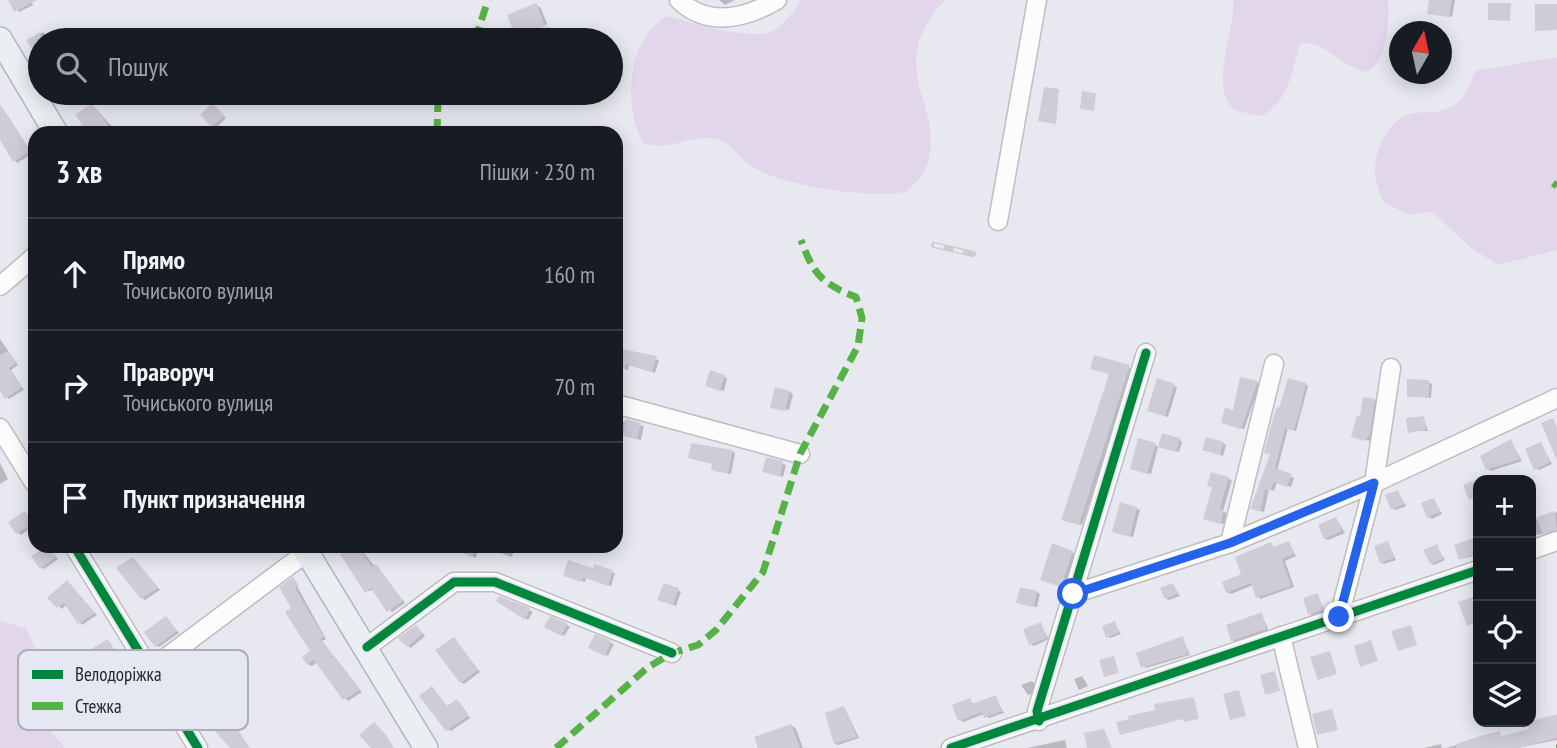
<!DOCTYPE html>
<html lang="uk">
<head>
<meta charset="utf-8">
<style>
	:root { --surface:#171b24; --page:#242831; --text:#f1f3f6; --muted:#9ea1a6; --line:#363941 }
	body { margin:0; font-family:"PT Sans Narrow",sans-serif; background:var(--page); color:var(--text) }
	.controls { position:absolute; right:21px; bottom:21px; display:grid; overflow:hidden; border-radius:14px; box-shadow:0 4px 18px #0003 }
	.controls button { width:63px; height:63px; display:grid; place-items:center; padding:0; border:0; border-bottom:2px solid var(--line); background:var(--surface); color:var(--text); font:35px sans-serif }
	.compass { position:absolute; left:1389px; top:21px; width:63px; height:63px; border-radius:50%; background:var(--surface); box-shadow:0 4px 18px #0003; rotate:9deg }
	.stop { position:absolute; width:21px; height:21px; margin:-16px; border:5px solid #2563eb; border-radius:50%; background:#fff }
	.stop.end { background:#2563eb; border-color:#fff; box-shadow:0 2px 7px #0008 }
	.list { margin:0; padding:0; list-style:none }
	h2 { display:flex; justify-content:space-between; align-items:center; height:91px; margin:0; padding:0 28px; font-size:30px }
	h2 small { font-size:23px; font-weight:400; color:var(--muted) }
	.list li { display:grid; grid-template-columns:46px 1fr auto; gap:21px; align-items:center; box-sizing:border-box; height:112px; padding:0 28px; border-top:2px solid var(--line) }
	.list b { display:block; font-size:26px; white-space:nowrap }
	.list p { margin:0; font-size:23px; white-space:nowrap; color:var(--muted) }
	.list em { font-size:23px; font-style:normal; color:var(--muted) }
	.icon { flex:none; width:38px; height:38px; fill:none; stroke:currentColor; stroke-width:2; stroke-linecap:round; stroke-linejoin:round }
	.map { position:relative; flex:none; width:1557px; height:748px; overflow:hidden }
	.search { position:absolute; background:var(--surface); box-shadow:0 4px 18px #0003; left:28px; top:28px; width:595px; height:77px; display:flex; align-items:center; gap:18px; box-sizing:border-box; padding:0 24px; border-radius:38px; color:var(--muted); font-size:26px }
	.panel { position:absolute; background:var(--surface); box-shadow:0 4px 18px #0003; left:28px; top:126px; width:595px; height:427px; border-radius:21px }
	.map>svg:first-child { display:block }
	.green { fill:#e2d6ea }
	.shadow { fill:#0003 }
	.building { fill:#cfccd8 }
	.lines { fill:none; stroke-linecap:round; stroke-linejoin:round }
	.minor-casing { stroke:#bdbdc2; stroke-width:21 }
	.major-casing { stroke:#b0b5bf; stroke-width:26 }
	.minor { stroke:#fcfcfd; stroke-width:18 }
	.major { stroke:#ebeff3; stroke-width:23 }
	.rail-casing { stroke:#cbcbcd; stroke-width:6 }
	.rail { stroke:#e5e7f3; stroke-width:3.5; stroke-dasharray:10; stroke-linecap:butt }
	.quiet { stroke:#56b246; stroke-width:7; stroke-dasharray:14 7; stroke-linecap:butt }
	.cycleway-casing { stroke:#e5e7f3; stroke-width:13 }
	.cycleway { stroke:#00873e; stroke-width:9 }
	.route { stroke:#2563eb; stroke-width:9 }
	.key { fill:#e5e7f3; stroke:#acadb7; stroke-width:2 }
	.key-label { font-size:19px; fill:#26262b }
</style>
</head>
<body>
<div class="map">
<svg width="1557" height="748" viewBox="0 0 1557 748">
	<rect width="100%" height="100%" fill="#e8e9f0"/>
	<g class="green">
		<path d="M801 0H945C879 72 951 106 925 170 922 177 914 184 908 191 875 200 777 186 750 165 737 156 732 143 716 139 691 133 666 154 642 142 623 103 627 37 668 16 692 22 754 44 776 29 786 22 794 11 801 0Z"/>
		<path d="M1233 0H1388C1390 21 1387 63 1367 72 1343 69 1323 38 1300 44 1291 73 1290 99 1262 116 1254 114 1243 113 1236 110 1207 94 1236 26 1233 0Z"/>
		<path d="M1557 57V250L1498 265 1470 247 1432 212 1409 215 1382 201C1380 193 1376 183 1375 175 1374 152 1387 120 1411 114 1426 110 1438 115 1453 106 1466 98 1470 84 1475 71Z"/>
		<path d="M0 621 26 628 40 659 36 713 65 748H0Z"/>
	</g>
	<g class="shadow">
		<path d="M12 0H31L33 5 19 12Z"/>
		<path d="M719 0H735L725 5Z"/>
		<path d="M1431 0H1455L1452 17 1432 14Z"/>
		<path d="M536 5 541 8 547 24 518 38Z"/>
		<path d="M548 27 549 29 520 38Z"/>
		<path d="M43 32 50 40H40L38 52 29 41Z"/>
		<path d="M611 44 622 68 611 73Z"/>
		<path d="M92 106 95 108 118 133H96Z"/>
		<path d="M216 107 226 118 216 128 213 126Z"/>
		<path d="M0 109 4 110 32 154 17 163 0 137Z"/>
		<path d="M0 339 18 365 11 370 24 390 9 399 0 388Z"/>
		<path d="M616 350 659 360 655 373 629 365 628 370 616 367Z"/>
		<path d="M1095 357 1133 369 1082 525 1066 521 1111 374Z"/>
		<path d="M724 377 727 378 724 391 710 387Z"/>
		<path d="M1257 382 1260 384 1244 429 1226 424Z"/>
		<path d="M1428 382 1432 384 1431 398 1409 396Z"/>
		<path d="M1305 384 1308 386 1296 431 1288 428 1277 471 1294 478 1291 487 1277 482 1274 491 1269 489 1264 512 1255 510 1252 508 1271 454H1269Z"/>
		<path d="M1174 386 1177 388 1168 417 1152 412Z"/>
		<path d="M790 392 793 394 789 410 773 407Z"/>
		<path d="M1374 400 1378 402 1373 436 1369 441 1356 437 1362 419Z"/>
		<path d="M1423 417 1428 431H1409Z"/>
		<path d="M616 420 644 426 641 440 616 434Z"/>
		<path d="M35 428V440L30 432Z"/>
		<path d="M1179 440 1182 442 1179 452 1163 448Z"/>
		<path d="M1511 441 1522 461 1491 471 1488 469Z"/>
		<path d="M1223 443 1226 445 1223 456 1208 451Z"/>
		<path d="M1541 444 1552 464 1539 470 1536 468Z"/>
		<path d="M1155 445 1158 447 1151 474 1135 470Z"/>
		<path d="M732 451 735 453 731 474 716 471 714 464 690 458Z"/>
		<path d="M767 459 786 465 783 477 768 473Z"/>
		<path d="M0 463 8 479 0 484Z"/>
		<path d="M1228 479 1232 480 1223 511 1227 514 1224 524 1208 520 1214 487Z"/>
		<path d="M1398 492 1406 506 1396 510 1393 509Z"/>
		<path d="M1434 500 1442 514 1432 519 1428 517Z"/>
		<path d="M1121 504 1140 510 1133 537 1117 533Z"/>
		<path d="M1557 512V531L1531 536V522Z"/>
		<path d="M25 513 35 525 21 535 18 533Z"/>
		<path d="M1336 519 1345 533 1328 540 1325 538Z"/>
		<path d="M1478 537V555L1461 559 1456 546Z"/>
		<path d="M1289 543 1296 556 1285 561 1294 587 1260 599 1253 585 1231 594 1227 592 1271 544 1275 549Z"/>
		<path d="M1388 543 1396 560 1384 564 1381 562Z"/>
		<path d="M125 546H142L131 553Z"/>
		<path d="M263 546H278L270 552Z"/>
		<path d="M340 546H358L405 603 392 612 374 590 367 591Z"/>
		<path d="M457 546H479L476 558 456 550Z"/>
		<path d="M493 546H515L512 557 495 551Z"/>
		<path d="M1436 546 1445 560 1434 565 1431 563Z"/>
		<path d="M48 547 58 559 44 569 41 567Z"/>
		<path d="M1072 552 1075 554 1065 587 1045 581Z"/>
		<path d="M136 561 160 590 145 600 142 598Z"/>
		<path d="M594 570 615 573 611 586 586 577 585 582 568 577Z"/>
		<path d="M293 579 326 639 322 641 362 692 348 701 317 662 312 666 308 664 313 651 294 608Z"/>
		<path d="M67 582 97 615 82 625 67 604 62 609 50 598Z"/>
		<path d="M1173 585 1180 596 1169 600 1166 598Z"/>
		<path d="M678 590 681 592 676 606 663 601Z"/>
		<path d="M1037 592 1040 594 1037 607 1021 604Z"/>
		<path d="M1317 595 1325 612 1313 616 1310 614Z"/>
		<path d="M500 598 533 612 528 620 498 600Z"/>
		<path d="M1261 614 1269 631 1236 642 1232 640Z"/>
		<path d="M166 618 179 633 159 647 156 645Z"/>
		<path d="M1114 623 1121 634 1110 638 1107 636Z"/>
		<path d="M1040 624 1049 639 1034 646 1031 644Z"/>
		<path d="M567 625 570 627 564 636 547 626Z"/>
		<path d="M419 629 425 636 411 648 408 646Z"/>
		<path d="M596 636 614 644 608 656 591 648Z"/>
		<path d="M1182 638 1190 655 1146 668 1143 666Z"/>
		<path d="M454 639 480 672 464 684 461 682Z"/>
		<path d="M108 641 119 656 106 664 103 662Z"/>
		<path d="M1082 676 1088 686 1079 690 1074 679Z"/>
		<path d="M1032 681 1036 686 1034 693 1028 695 1021 685Z"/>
		<path d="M432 688 448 707 457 701 460 703 470 718 451 731 447 729Z"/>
		<path d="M995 697 1004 713 989 718 984 714 963 722 960 720 970 700 974 705Z"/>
		<path d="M844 707 859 738 838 745 835 743Z"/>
		<path d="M1557 716V740L1517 748H1446L1499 733 1501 738 1531 730Z"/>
		<path d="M791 725 796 729 803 748H760Z"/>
		<path d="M1065 740 1067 748H1027Z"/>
		<path d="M1441 744 1442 748H1424Z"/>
	</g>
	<g class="building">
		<path d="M8 0H37L14 12Z"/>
		<path d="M1429 0H1452L1449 17 1427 14Z"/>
		<path d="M536 3 545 26 516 38 507 15Z"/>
		<path d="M1488 3H1511L1510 21 1488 20Z"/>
		<path d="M1535 4H1557V30L1535 31Z"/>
		<path d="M40 32V48L34 52 26 40Z"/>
		<path d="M1044 87 1059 89 1056 124 1038 121Z"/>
		<path d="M1082 91 1096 93 1094 111 1080 109Z"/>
		<path d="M212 103 224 116 212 127 200 115Z"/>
		<path d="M0 104 30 152 13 162 0 140Z"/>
		<path d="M92 104 114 133H87L75 114Z"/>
		<path d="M616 348 657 356 652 372 626 364 625 369 616 367Z"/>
		<path d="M8 351 16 363 9 368 22 387 5 399 0 391V355Z"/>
		<path d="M1094 355 1130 365 1079 525 1061 520 1109 374 1090 369Z"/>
		<path d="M710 370 725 375 720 391 705 386Z"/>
		<path d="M1240 377 1258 381 1241 429 1221 423 1225 407 1233 410Z"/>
		<path d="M1157 378 1175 384 1165 416 1147 411Z"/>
		<path d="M1288 378 1306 383 1299 415 1293 431 1285 428 1275 468 1292 474 1287 487 1274 482 1270 491 1265 489 1261 511 1250 509 1270 454 1264 453 1273 418 1277 407 1279 408Z"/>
		<path d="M1407 379 1429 380V397H1407Z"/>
		<path d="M775 387 790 391 785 411 770 408Z"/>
		<path d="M1363 397 1375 399 1370 434 1365 441 1351 437 1357 415 1360 416Z"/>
		<path d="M1424 416 1426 430 1408 433 1406 418Z"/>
		<path d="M1553 418 1557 428V460L1541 423Z"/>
		<path d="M626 419 641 423 637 439 622 436Z"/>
		<path d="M1162 433 1180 438 1176 452 1158 447Z"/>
		<path d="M1206 437 1224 442 1220 455 1202 450Z"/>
		<path d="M1138 438 1156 443 1147 474 1130 469Z"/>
		<path d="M1511 439 1520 459 1486 470 1480 456Z"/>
		<path d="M1541 442 1550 462 1534 470 1525 449Z"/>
		<path d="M691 443 733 450 728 473 711 470 712 464 688 458Z"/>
		<path d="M766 457 783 461 780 476 762 472Z"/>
		<path d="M1211 472 1229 477 1220 509 1224 510 1221 524 1203 519 1212 487 1207 486Z"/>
		<path d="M1478 479V496L1469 500 1463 485Z"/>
		<path d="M1398 490 1404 504 1391 510 1385 495Z"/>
		<path d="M1434 498 1440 512 1427 518 1421 503Z"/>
		<path d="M1120 502 1137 507 1130 537 1112 532Z"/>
		<path d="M25 511 33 523 16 534 8 522Z"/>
		<path d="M1554 511 1557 530 1543 534 1536 518Z"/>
		<path d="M1336 517 1342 531 1324 539 1318 525Z"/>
		<path d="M1478 536V553L1459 560 1454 545Z"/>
		<path d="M1289 541 1294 554 1282 559 1291 586 1256 598 1251 583 1226 593 1222 582 1241 574 1235 557 1271 542 1273 547Z"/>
		<path d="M1388 541 1394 558 1380 563 1374 546Z"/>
		<path d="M1052 543 1073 551 1061 587 1040 580Z"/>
		<path d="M1437 544 1443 559 1430 564 1423 550Z"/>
		<path d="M49 546 56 557 40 569 31 556Z"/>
		<path d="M351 546H357L372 567 376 564 403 601 387 612 371 588 365 593 340 554Z"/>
		<path d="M445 546H476L472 557Z"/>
		<path d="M133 557 158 588 141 599 116 568Z"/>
		<path d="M568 560 593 568 594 564 613 570 608 586 583 577 581 582 563 576Z"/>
		<path d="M293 577 299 586 295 588 324 637 320 639 360 690 343 700 314 660 307 665 302 657 310 651 285 612 291 608 279 587Z"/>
		<path d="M67 580 95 613 78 624 64 603 57 608 47 598Z"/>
		<path d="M664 583 679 588 673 605 657 600Z"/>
		<path d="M1173 583 1178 594 1165 599 1160 588Z"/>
		<path d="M1020 587 1037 591 1034 607 1016 603Z"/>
		<path d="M1318 593 1323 610 1308 615 1303 598Z"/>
		<path d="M1478 595V622L1467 626 1458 602Z"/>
		<path d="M499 596 530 608 525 620 496 601Z"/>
		<path d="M1262 612 1266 629 1231 641 1226 625Z"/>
		<path d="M166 616 177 631 155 647 144 632Z"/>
		<path d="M550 616 568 624 561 636 544 627Z"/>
		<path d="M1115 621 1119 632 1106 638 1102 626Z"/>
		<path d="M1041 622 1047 638 1029 645 1023 629Z"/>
		<path d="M416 625 423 634 407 647 398 638Z"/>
		<path d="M1411 625 1417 645 1398 651 1391 631Z"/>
		<path d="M595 634 611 641 605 656 588 648Z"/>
		<path d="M1183 636 1188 654 1141 668 1136 653Z"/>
		<path d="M454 637 478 670 460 683 435 650Z"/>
		<path d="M108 639 117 654 102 663 93 648Z"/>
		<path d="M1371 640 1378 661 1360 667 1354 646Z"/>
		<path d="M1330 651 1337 674 1318 680 1310 657Z"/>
		<path d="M1114 656 1119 673 1104 677 1099 660Z"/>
		<path d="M1275 671 1280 691 1265 695 1260 675Z"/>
		<path d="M432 686 447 706 457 699 468 716 446 731 419 696Z"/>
		<path d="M1239 690 1246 716 1230 720 1223 694Z"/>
		<path d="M996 695 1002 711 984 718 982 712 958 721 952 705 970 698 972 704Z"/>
		<path d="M1194 697 1199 719 1184 722 1183 719 1120 735 1116 722 1129 719 1128 716 1155 710 1154 704Z"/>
		<path d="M844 706 857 737 834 744 825 713Z"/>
		<path d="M218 707 235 726 250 748H230L215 731 204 717Z"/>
		<path d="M1332 709 1338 730 1317 735 1312 714Z"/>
		<path d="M1557 714V738L1518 748H1456V744L1480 736 1500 731 1501 736 1529 729 1527 722Z"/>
		<path d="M374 722 386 735 394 748H371L359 735Z"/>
		<path d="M791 724 800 748H758L754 737Z"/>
		<path d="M1104 729 1112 748H1087L1084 733Z"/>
	</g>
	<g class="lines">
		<g class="minor-casing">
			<g id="minor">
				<path d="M679 0C708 28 746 18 777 0"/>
				<path d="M998 221 1037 0"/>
				<path d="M0 286 35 256"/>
				<path d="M616 404 800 454"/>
				<path d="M0 428 35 484"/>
				<path d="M1230 543 1274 364"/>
				<path d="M74 546 198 748"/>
				<path d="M1531 550 1557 541"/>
				<path d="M1073 594 1230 543 1374 483 1557 398"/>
				<path d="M1339 617 1374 483 1391 368"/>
				<path d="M1281 636 1308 748"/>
				<path d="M367 647 454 582H495L672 653"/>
				<path d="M151 669 307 552"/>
				<path d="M1039 721 1037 711 1146 353"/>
				<path d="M951 748 1478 570"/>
			</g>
		</g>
		<g class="major-casing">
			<g id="major">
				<path d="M0 39 56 133"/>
				<path d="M303 546 426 748"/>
			</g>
		</g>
		<use href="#minor" class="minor"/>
		<use href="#major" class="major"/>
		<g class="rail-casing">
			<path id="rail" d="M934 245 973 254"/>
		</g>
		<use href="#rail" class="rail"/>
		<g class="quiet">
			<path d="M475 40 488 0"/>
			<path d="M437 133 438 100 448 93"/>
			<path d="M1553 183 1557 186"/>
			<path d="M556 748 647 668 672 653 698 645 716 630 763 572 800 454 858 346 862 318 856 297C821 283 814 275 801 240"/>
			<path d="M1556 748H1557"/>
		</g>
		<g class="cycleway-casing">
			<g id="cycleway">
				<path d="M74 546 198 748"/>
				<path d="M367 647 454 582H495L672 653"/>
				<path d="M1039 721 1037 711 1146 353"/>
				<path d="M951 748 1478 570"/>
			</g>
		</g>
		<use href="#cycleway" class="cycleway"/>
	</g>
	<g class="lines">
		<path class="route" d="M1073 594 1230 543 1374 483 1339 617"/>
	</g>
	<rect x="18" y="650" width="230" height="80" rx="10" class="key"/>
	<rect x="32" y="670" width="31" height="9" fill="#00873e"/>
	<rect x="32" y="702" width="31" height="8" fill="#56b246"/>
	<g class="key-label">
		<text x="75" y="681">Велодоріжка</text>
		<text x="75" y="713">Стежка</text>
	</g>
</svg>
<div class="controls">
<button>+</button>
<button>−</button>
<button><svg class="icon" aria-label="locate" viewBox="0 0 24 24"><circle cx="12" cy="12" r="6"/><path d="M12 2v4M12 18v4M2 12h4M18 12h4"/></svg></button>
<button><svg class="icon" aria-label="layers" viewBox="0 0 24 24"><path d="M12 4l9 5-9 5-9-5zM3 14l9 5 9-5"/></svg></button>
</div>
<svg class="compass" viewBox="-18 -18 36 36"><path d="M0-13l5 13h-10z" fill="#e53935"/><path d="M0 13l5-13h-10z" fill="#9ea1a6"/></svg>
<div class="stop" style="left:1073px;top:594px"></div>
<div class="stop end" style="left:1339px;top:617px"></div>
<div class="search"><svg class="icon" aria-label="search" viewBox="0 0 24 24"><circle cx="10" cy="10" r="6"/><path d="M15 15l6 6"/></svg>Пошук</div>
<section class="panel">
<h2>3 хв<small>Пішки · 230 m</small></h2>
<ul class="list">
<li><svg class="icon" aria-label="ahead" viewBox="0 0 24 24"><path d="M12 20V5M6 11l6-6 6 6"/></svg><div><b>Прямо</b><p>Точиського вулиця</p></div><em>160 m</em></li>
<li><svg class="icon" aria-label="right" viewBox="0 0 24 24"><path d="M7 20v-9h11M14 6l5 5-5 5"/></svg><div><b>Праворуч</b><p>Точиського вулиця</p></div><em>70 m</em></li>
<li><svg class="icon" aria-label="arrive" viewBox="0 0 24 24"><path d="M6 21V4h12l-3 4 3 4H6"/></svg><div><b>Пункт призначення</b></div></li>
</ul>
</section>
</div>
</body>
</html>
